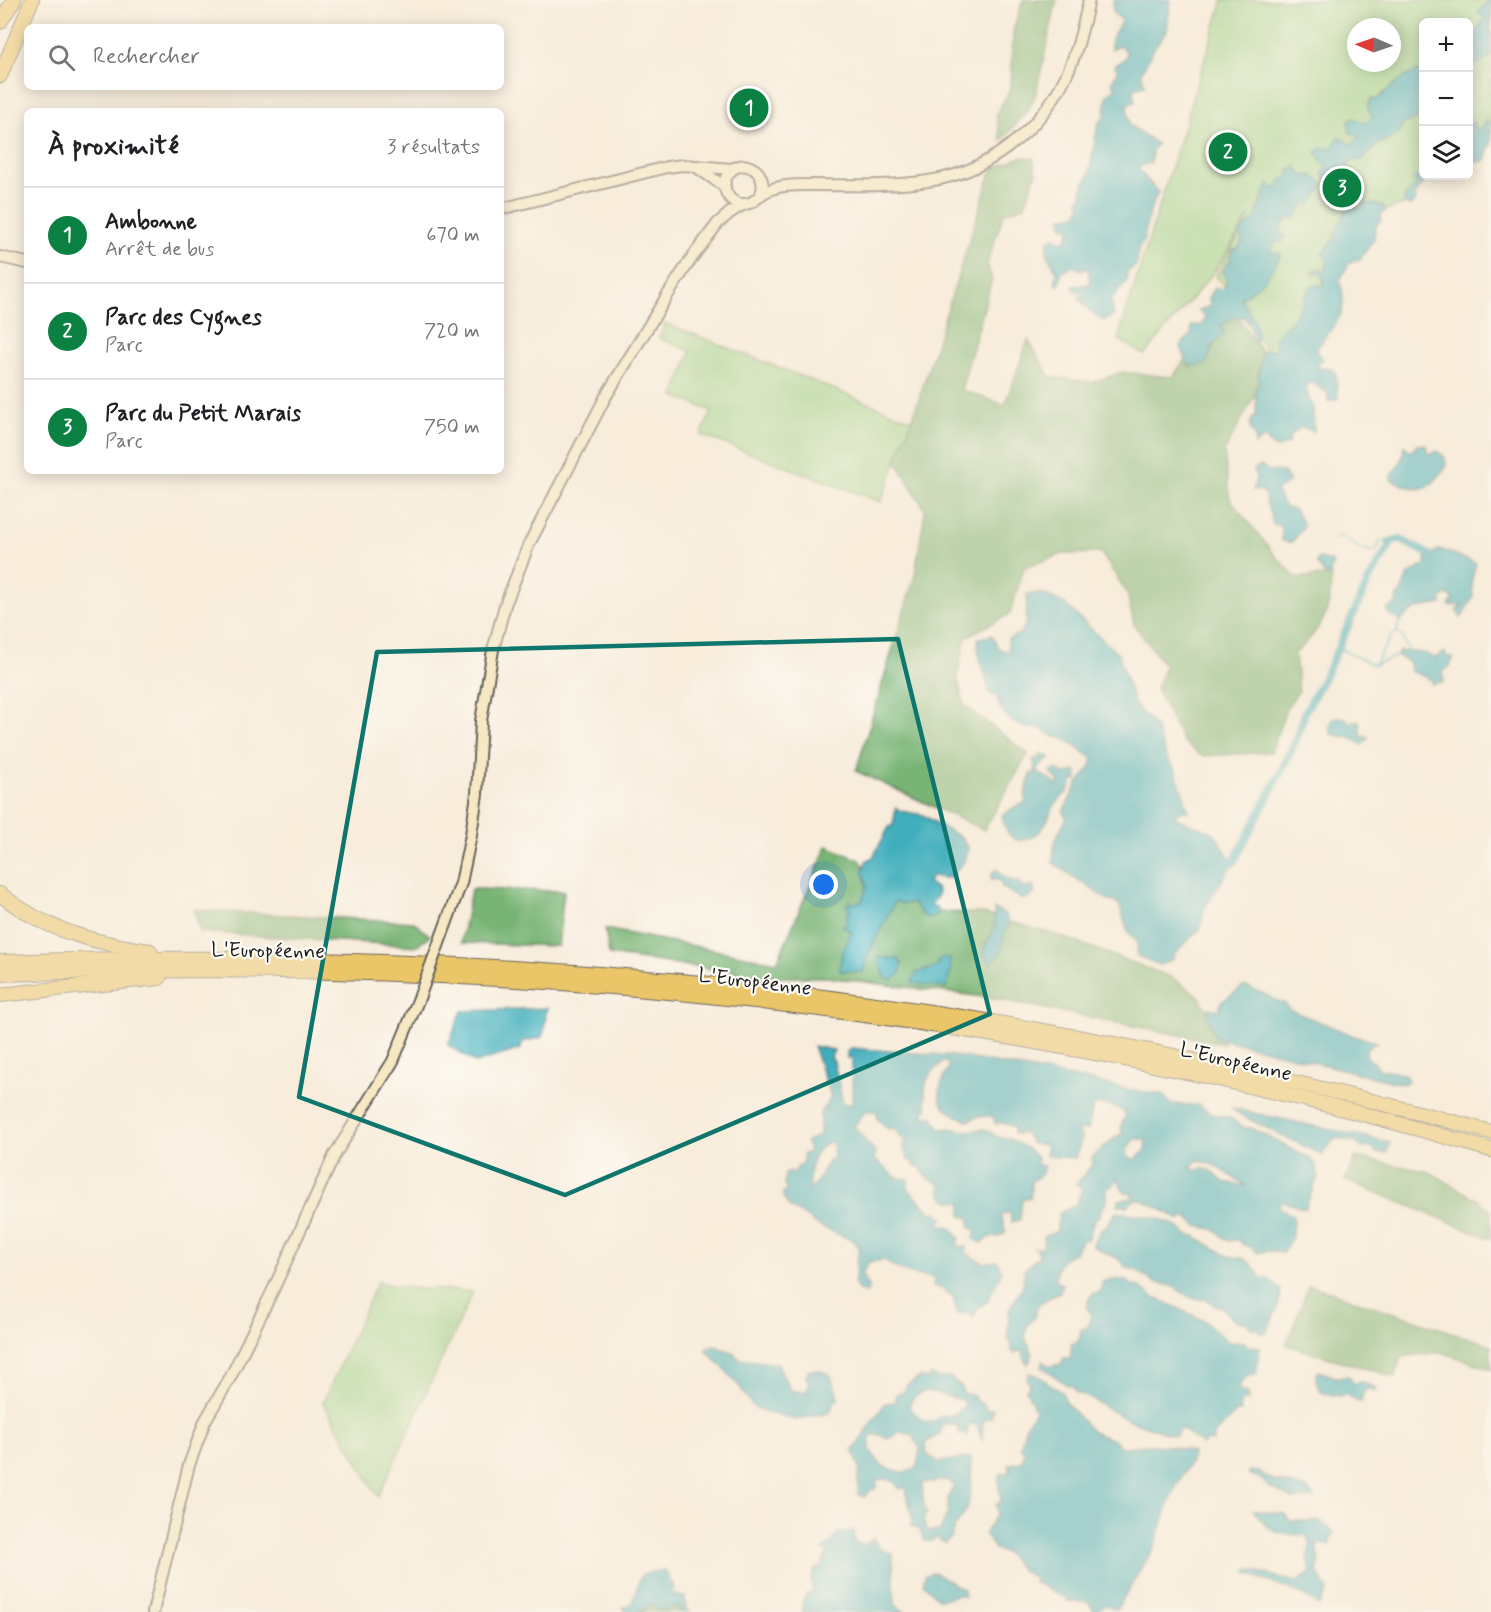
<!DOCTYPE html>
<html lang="fr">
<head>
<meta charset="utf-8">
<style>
	:root { --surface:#fff; --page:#f6f6f6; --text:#202124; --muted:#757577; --line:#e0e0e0; --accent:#0b8043 }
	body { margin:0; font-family:Mynerve,sans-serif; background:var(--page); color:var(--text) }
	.controls { position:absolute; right:18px; top:18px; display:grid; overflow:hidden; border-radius:9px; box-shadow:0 3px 15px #0003 }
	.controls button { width:54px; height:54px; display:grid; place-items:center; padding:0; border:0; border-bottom:2px solid var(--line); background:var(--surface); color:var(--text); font:30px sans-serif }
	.compass { position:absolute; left:1347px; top:18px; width:54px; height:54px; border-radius:50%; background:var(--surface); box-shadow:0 3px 15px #0003; rotate:272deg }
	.you { position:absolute; left:824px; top:885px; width:21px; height:21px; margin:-15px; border:4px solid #fff; border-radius:50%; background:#1a73e8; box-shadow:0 0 0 9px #1a73e833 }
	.badge { display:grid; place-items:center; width:39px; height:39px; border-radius:50%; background:var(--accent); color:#fff; font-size:20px; font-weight:700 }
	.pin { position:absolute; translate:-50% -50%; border:3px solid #fff; box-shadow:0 2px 6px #0006 }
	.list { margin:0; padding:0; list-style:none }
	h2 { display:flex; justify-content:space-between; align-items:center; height:78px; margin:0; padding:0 24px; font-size:26px }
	h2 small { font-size:20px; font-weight:400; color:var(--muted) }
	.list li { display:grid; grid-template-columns:39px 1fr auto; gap:18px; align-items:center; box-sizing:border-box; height:96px; padding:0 24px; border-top:2px solid var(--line) }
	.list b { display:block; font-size:22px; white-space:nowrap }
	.list p { margin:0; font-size:20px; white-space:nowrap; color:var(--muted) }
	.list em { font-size:20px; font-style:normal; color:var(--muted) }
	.icon { flex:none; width:33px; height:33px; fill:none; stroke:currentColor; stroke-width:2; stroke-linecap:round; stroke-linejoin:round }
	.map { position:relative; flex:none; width:1491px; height:1612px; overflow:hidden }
	.search { position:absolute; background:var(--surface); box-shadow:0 3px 15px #0003; left:24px; top:24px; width:480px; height:66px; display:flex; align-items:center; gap:15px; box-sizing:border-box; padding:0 21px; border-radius:9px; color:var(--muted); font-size:22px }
	.panel { position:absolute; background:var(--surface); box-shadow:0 3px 15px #0003; left:24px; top:108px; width:480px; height:366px; border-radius:9px }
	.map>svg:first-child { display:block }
	.green { fill:#96d286; stroke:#597751; stroke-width:1.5; fill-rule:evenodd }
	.forest { fill:#78b473; stroke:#4a6848; stroke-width:1.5 }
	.water { fill:#3faebc; stroke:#2e656c; stroke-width:1.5; fill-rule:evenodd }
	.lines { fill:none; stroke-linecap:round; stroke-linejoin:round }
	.stream { stroke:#3faebc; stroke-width:2 }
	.canal { stroke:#3faebc; stroke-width:8 }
	.secondary-casing { stroke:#69655f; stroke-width:14 }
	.highway-casing { stroke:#69655f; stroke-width:16 }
	.secondary { stroke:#f7e8c3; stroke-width:10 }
	.highway { stroke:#ebc669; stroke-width:14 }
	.secondary-bridge-casing { stroke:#69655f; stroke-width:14; stroke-linecap:butt }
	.secondary-bridge { stroke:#f7e8c3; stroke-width:10 }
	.marked { fill:none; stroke:#0f766e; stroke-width:4.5; stroke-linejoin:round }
	.labels { text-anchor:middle; stroke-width:4.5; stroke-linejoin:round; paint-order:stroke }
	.street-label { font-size:21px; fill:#1c1c1c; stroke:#fdfcf7 }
</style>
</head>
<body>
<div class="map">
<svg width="1491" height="1612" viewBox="0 0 1491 1612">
	<rect width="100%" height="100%" fill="#fdfcf7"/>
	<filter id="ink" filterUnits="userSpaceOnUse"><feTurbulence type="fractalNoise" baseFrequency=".0167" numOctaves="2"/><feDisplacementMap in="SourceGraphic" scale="12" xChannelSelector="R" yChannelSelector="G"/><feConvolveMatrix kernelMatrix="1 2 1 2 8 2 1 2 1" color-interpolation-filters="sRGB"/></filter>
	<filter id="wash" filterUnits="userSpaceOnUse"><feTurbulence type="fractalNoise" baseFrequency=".008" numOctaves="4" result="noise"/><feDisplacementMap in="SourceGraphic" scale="24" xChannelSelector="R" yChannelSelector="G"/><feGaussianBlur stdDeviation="1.35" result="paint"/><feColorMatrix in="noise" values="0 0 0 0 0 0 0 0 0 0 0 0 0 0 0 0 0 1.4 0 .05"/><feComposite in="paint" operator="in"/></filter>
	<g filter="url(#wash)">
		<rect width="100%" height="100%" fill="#f8ecdb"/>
		<g class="green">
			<path d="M1223 0H1491V138L1469 152 1468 22H1424V176H1429L1409 203 1361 218 1284 376 1216 276 1250 215 1215 271 1144 355 1118 339ZM1356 27H1392V63H1356Z"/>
			<path d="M665 323 912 420 881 502 701 435 712 411 674 396 691 351 659 338Z"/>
			<path d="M378 1281C407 1293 442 1287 473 1292L378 1497 323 1402Z"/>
		</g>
		<g class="forest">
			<path d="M1023 0H1057L1035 97 1025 115 1001 141 996 114 1011 88 1013 30Z"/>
			<path d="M1021 157 1033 158 1036 173 1025 206 1004 213 987 264 992 279 961 390 1005 405 1028 340 1050 377 1093 382 1122 372 1173 377 1225 298 1271 366 1224 452 1230 499 1274 554 1296 577 1331 576C1332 615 1321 627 1295 654L1299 691 1287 707 1271 752 1202 756 1183 742 1156 688 1165 666 1134 625 1127 593 1101 553 1063 554 1024 568 1010 614 966 637 957 677 964 705 1028 754 984 830 856 771 915 574 925 510 896 461 912 420 992 169Z"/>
			<path d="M827 846 860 860 873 881 931 912 980 913 1057 935 1171 977 1199 996 1224 1044 992 998 826 977H771L609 955 605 929 777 962Z"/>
			<path d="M471 889 564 891 558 946 461 943Z"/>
			<path d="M194 910 414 922 430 936 417 946 200 932Z"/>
			<path d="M1355 1157 1430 1172 1478 1200 1491 1211V1239L1345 1180Z"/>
			<path d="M1309 1285 1491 1345V1369L1441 1352 1401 1357 1395 1377 1286 1345Z"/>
			<path d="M652 1604 658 1611 677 1606 681 1612H639Z"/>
		</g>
		<g class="water">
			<path d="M1113 0H1171L1167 31 1156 45 1141 73 1145 85 1134 88 1135 102 1127 105 1130 125 1157 144 1152 150 1151 163 1143 165 1138 169 1158 192 1148 217 1144 241 1139 248 1137 265 1126 273 1128 279 1111 301 1114 315 1104 321 1090 311 1078 297 1082 295 1081 291H1074L1073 286 1090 284 1088 269 1081 270 1074 266 1062 272 1059 285 1055 284 1057 272 1047 255 1048 241 1053 237 1063 242 1067 239 1070 228 1062 226V217L1077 214 1081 206 1079 200 1082 195V187L1089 174 1098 123 1104 117 1107 95 1116 88 1112 83 1117 70 1115 65 1124 60 1127 52 1120 45 1111 49V39L1122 20 1113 13Z"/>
			<path d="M1489 0H1491V55L1479 64 1469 58V44L1485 17 1478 13Z"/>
			<path d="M1423 70 1422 118 1404 123 1399 134 1378 144 1362 160 1350 161 1346 173 1338 174 1334 181 1328 183 1322 173 1327 166 1320 161V156L1316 153 1321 148H1331L1339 137 1351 144 1360 135 1350 133 1348 122 1352 118 1367 123 1372 117 1368 107 1371 99H1378C1389 87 1407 73 1423 70Z"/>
			<path d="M1484 120 1491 122V146L1488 149 1487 158 1482 162 1471 161C1467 150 1466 132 1472 121L1475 128 1480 129 1484 126Z"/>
			<path d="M1297 166 1298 171 1306 176 1313 175 1314 179 1320 180 1323 186 1311 204H1304L1295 219 1289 218 1280 228 1281 233 1286 236 1283 242H1275L1270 251 1281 254C1273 273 1258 288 1241 298L1255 322 1258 338 1255 341 1247 317 1233 318 1221 325 1224 333 1214 344 1206 364 1189 366 1180 345 1191 335V326L1201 325 1206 318 1198 310 1211 306 1208 297 1214 288 1220 290 1226 285V278L1223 272 1228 262H1232L1230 258 1233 249H1237L1242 242 1240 233 1256 217 1257 211 1269 183 1272 188H1278L1281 180 1289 177V171Z"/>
			<path d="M1421 167H1423L1424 176H1439L1434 181H1424L1415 195 1416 201 1409 206 1404 203V198L1417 184 1413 179 1422 173Z"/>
			<path d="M1366 202 1383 206 1386 211 1380 215 1382 218 1375 228 1374 239 1360 260 1349 263 1340 281C1350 318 1335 321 1316 350L1323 359 1317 365 1322 369 1328 367 1336 372 1338 399 1328 402V394L1312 382 1306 385 1308 397 1313 405 1314 432 1302 427C1296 431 1289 435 1289 443L1279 448 1273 447 1265 438 1255 445V437L1249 426 1253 417 1256 416V389L1260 382 1258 376 1263 350H1277L1274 338 1291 321 1305 300 1304 297 1312 286 1324 285 1322 273H1313L1314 270 1325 269 1328 261 1322 254 1332 241 1336 240 1334 234 1348 206 1361 208Z"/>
			<path d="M1425 444 1429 454 1437 451 1444 456 1447 466C1426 494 1422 493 1391 480V475C1397 467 1405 459 1403 447L1405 446 1411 452 1417 445Z"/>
			<path d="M1262 466 1269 471 1284 472 1290 481 1276 491 1285 507 1295 510 1304 526 1294 540 1289 543 1281 540 1282 531 1279 525 1273 524 1263 491 1253 490 1256 477 1254 471 1256 468Z"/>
			<path d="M1440 549 1476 563 1472 580 1473 597 1461 618 1457 611 1462 605 1449 606 1453 598 1446 595 1441 600 1442 604C1422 608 1416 605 1401 621L1389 615 1391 613 1388 612 1387 609 1397 603 1396 598 1400 594 1408 575 1426 564V557Z"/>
			<path d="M1318 558 1333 562 1330 575 1324 574 1316 563Z"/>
			<path d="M1042 593 1065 604 1119 655 1134 704 1156 728 1167 759 1175 769 1189 811H1178L1176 818 1214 833 1233 863 1204 909 1201 928 1174 954 1173 959 1160 965 1137 956V941L1128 932 1119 904 1108 900 1053 863C1053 845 1056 834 1067 819L1063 812 1078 783 1089 770 1093 759 1066 739 1055 737 1040 728H1025L1012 722 1001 709 996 696 989 693C987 674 976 658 978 638L992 635 998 648 1008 652V639L1021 633 1026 623 1027 594Z"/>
			<path d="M1399 651 1425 653 1435 658 1445 652 1447 656 1454 658 1448 668 1443 672 1444 682 1432 684V680L1411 671 1409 662 1397 656Z"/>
			<path d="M1338 717 1346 718 1349 723 1356 720 1360 722 1361 736 1369 737 1362 745 1354 739 1331 734 1329 726 1332 719Z"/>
			<path d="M1039 754 1050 757 1039 768 1038 773 1050 779 1056 785 1059 782 1050 772 1056 769 1064 774 1077 771V779L1072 781C1069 795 1063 794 1056 804 1050 812 1047 824 1040 832 1037 835 1032 837 1028 839 1011 846 1004 829 1002 815L1016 806 1025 803V794L1031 773 1036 772 1033 759H1041Z"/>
			<path d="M896 808 901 811 923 815 949 831 961 837 969 849 963 863 951 877 944 878 932 876 928 882 938 890 937 897 932 903V907L937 908V916L931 918 924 916 913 903 904 904 895 901 866 958 863 972 840 971 841 957 851 932 843 926 848 921 846 916 850 911 847 905 850 901 853 904 862 901 867 886 863 871 866 861 873 857 889 827 893 825Z"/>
			<path d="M997 869C1001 876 1010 881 1019 882L1021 887 1027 888 1033 885 1035 894 1022 900 1002 887 1000 881 991 879 992 873Z"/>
			<path d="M994 909 1005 914 1010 924 1005 930 1001 953 990 964C975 945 989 946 993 929 995 923 994 916 994 909Z"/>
			<path d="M878 957 898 959 902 964 899 975 893 980 886 979C884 971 879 966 878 957Z"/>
			<path d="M942 958 950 959 951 971 946 988 912 983 916 973 938 967V962Z"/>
			<path d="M1244 986C1260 990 1271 999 1286 1004L1288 1009 1357 1037 1377 1042 1366 1049 1367 1058 1374 1062 1379 1069 1407 1075 1408 1081 1403 1084C1340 1070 1279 1052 1216 1038L1207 1019 1208 1008 1219 1010 1221 1002Z"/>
			<path d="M547 1008 543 1037 522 1042 521 1049 476 1063 448 1045 462 1011Z"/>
			<path d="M813 1046 834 1050 831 1057 834 1062 843 1103 852 1105V1058H847V1052L851 1048 957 1056 1094 1081 1136 1091 1162 1094 1171 1104 1198 1105 1212 1114 1231 1118 1242 1127 1251 1128 1308 1157 1316 1165 1318 1177 1305 1209 1282 1201 1279 1209 1293 1215 1292 1237 1283 1253 1267 1251 1258 1253 1249 1246 1243 1245 1239 1240 1228 1241 1213 1229 1196 1226 1184 1215 1180 1220C1164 1212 1155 1204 1137 1199L1127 1206 1117 1205 1119 1200 1132 1198 1133 1195 1123 1191 1117 1178 1114 1184 1107 1190V1202L1100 1212V1215L1094 1220 1088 1239 1081 1241 1075 1253C1061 1257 1055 1267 1056 1281L1062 1284 1060 1292 1042 1302 1036 1310 1034 1318 1027 1326 1025 1338 1033 1353 1029 1363 1027 1364 1021 1350 1014 1353 1011 1350V1342L1008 1341 1009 1310 1023 1286 1024 1270 1040 1255 1034 1248H1043L1044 1236 1056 1232 1059 1213 1076 1205 1082 1188 1076 1184 1093 1164 1092 1157C1103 1149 1111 1140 1122 1133L1121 1127 1126 1113C1116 1107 1105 1102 1093 1106L1088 1130H1080L1079 1132 1082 1139 1075 1158 1046 1156V1145L1032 1144 1025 1133 1014 1134V1127L1003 1123 995 1124 993 1116 977 1117 969 1121C934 1108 934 1097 949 1066L945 1061C925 1076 922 1085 927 1109L924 1110V1116H932L940 1129 950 1128 964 1131 986 1129 998 1137 1008 1138 1027 1148 1037 1157V1164L1044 1166 1042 1174 1031 1182V1197L1022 1200 1020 1220 1011 1222 1010 1212 1001 1215 1006 1233 998 1237H990L982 1243 974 1239 975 1231 969 1227 970 1218 961 1216 962 1203 949 1201 941 1195 940 1184 926 1177 920 1167 914 1166V1162L908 1160 903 1145 906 1142 893 1128 889 1130 877 1119V1111H866L854 1126 876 1153 874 1159 897 1178 909 1179 908 1188 931 1213 938 1212 939 1216 944 1218 938 1224 950 1227 960 1238 956 1245 966 1247V1253L984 1263 997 1261 1002 1271C998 1282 992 1290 988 1301L978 1308 974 1317 967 1312 964 1314 957 1313 953 1296 946 1293 945 1290 933 1286 934 1278C914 1276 900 1273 885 1260L868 1262 862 1275 870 1287 867 1293 859 1291 854 1283C857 1271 855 1260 860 1248L852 1240 814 1224C805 1210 789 1217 782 1193L787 1190 784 1184 785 1174 789 1171 793 1173 803 1161V1154L809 1152 806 1142 820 1135V1113L831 1097ZM1135 1139 1146 1140V1150L1135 1159 1129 1158 1127 1153 1129 1146ZM826 1143H833L834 1158 828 1160 829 1163 825 1165 819 1179 810 1190C807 1173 812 1153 826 1143ZM1198 1160 1216 1166 1247 1186 1224 1182 1210 1170 1201 1168 1198 1171 1190 1168Z"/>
			<path d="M1231 1108 1390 1142 1387 1153H1376L1372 1148C1366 1148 1358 1147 1355 1142L1335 1138 1322 1155 1240 1115Z"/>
			<path d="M1116 1212C1141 1215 1169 1216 1187 1235L1195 1236 1228 1256 1243 1258 1252 1265 1261 1278H1268L1281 1290 1280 1301 1267 1332 1263 1334 1255 1328 1252 1329 1246 1322C1233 1323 1230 1317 1223 1307L1215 1306 1206 1299C1190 1302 1184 1292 1171 1286 1165 1284 1157 1284 1152 1281 1142 1276 1137 1268 1126 1268 1120 1255 1102 1254 1092 1245L1101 1229 1104 1228Z"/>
			<path d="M1110 1279 1125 1280C1131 1286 1137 1285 1143 1289 1150 1294 1152 1299 1161 1300L1205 1321 1228 1342H1245L1246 1346 1260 1347 1256 1375H1247L1238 1388 1249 1394V1399L1240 1403 1241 1411H1238L1215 1433 1213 1442 1207 1441 1202 1445 1180 1428 1176 1436C1156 1430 1136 1424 1117 1414 1102 1407 1091 1397 1075 1392L1073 1386 1067 1385 1042 1367V1361L1050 1366 1061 1364 1064 1358H1071V1344L1079 1341 1081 1329 1087 1328 1091 1314 1087 1308 1088 1300 1093 1293H1100L1102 1282Z"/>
			<path d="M715 1346 730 1351 741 1359 778 1364 791 1391H807L809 1383 806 1377 808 1370H820L831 1375C832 1385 838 1389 838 1400L833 1402 832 1410 826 1414C816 1414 803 1419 793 1420 778 1411 766 1418 753 1406 748 1401 744 1392 739 1386 729 1374 718 1362 706 1351V1347Z"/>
			<path d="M1319 1371 1336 1377 1349 1376 1353 1383 1361 1382 1377 1388 1375 1392 1369 1388 1364 1391 1361 1402 1347 1395 1341 1396 1322 1393 1316 1381V1374Z"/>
			<path d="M1028 1373 1037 1375 1062 1392 1067 1404 1093 1432 1116 1441 1121 1447C1148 1445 1167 1442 1192 1452L1191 1462 1177 1485 1168 1506 1154 1548 1117 1609 1106 1605 1095 1611 1088 1602 1067 1601V1598L1057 1594 1034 1582V1578L1022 1571 1007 1554 996 1550 984 1534 997 1514 996 1504 1001 1502 998 1481 1000 1474 1010 1472 1009 1464 1021 1462 1025 1452 1020 1448 1025 1428 1035 1410 1026 1389 1030 1384 1027 1380Z"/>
			<path d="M932 1375 937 1378H951L961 1386 963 1393 975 1396 974 1400 985 1405 986 1410 993 1409 992 1417 987 1418 983 1422 982 1441 976 1423 968 1426 967 1435 960 1434 957 1425H942L940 1434 925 1443 927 1454 939 1462 971 1457C972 1474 972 1502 963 1516 956 1526 954 1524 952 1537L945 1543 936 1538 932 1541H925L919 1529 910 1525 913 1520 905 1486 900 1490C894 1479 888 1478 877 1480L876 1488 871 1490 864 1497 858 1494V1476L860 1468 853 1450C860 1443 862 1438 867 1429 872 1420 880 1412 885 1403L894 1402 896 1394 904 1392 907 1385 920 1377 926 1379ZM929 1391 964 1401V1407L952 1415 940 1417 933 1422 924 1421 909 1408C912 1396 917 1393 929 1391ZM898 1432 914 1435V1440L920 1448 917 1467 904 1473 882 1466 870 1450V1435H882L887 1439 895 1436ZM949 1480 953 1486 948 1498V1511L940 1531H928L924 1524V1518L927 1513 924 1506 922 1483Z"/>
			<path d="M1249 1471 1259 1472 1273 1480 1308 1489 1314 1498 1292 1499C1286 1494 1281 1493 1274 1490 1262 1485 1266 1478 1249 1475Z"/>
			<path d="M1253 1510 1285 1514 1290 1521H1320L1334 1532 1330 1545 1317 1544V1549L1320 1560 1317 1572 1328 1590 1319 1606 1302 1594 1246 1573 1248 1569 1297 1582 1311 1572 1307 1557 1311 1544 1305 1535C1274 1534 1272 1535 1253 1510Z"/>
			<path d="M854 1531V1542L865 1545 873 1538 879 1548 893 1554 895 1604 905 1612H802V1603L807 1594 813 1593 811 1578 814 1570 821 1567 827 1552 823 1550 825 1547 830 1545 838 1532Z"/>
			<path d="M665 1570 674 1587 671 1594 685 1597 686 1609 690 1612H681L677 1606 658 1611 652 1604 639 1612H626L622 1607 629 1606C636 1600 636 1585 642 1574Z"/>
			<path d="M935 1572 955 1585 964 1589 965 1597C955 1592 951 1599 941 1599 934 1599 931 1587 923 1584L925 1575Z"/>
		</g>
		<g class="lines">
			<g class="stream">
				<path d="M1334 539 1340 536C1353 542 1362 554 1377 550L1380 541 1389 542"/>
				<path d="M1399 620 1397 632 1402 636 1409 652"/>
				<path d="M1338 648 1374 665 1397 656"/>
				<path d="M1374 665 1391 636 1397 632"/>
			</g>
			<path class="canal" d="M1233 863 1282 770 1297 738 1305 712 1327 672 1369 580 1389 547V542L1399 539 1430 555"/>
		</g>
	</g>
	<g filter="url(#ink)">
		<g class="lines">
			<g class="secondary-casing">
				<g id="secondary">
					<path d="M698 168 725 187"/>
					<path d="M760 196C771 174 744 154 729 173 718 186 729 206 746 204 755 203 758 196 765 192 778 185 795 185 810 185 849 185 889 187 928 181 987 173 1039 131 1065 78 1077 54 1083 26 1089 0"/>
					<path d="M501 209 667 167 683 165 732 169"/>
					<path d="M0 257 27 263"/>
					<path d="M442 935 461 883 471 835 477 794 481 721 493 650 505 605 529 544 606 396 667 296 691 259 718 223 731 212 744 204"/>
					<path d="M153 1612 189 1465 205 1421 231 1376 273 1290 334 1156 393 1061 419 998"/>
				</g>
			</g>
			<g class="highway-casing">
				<g id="highway">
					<path d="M0 22 14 0"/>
					<path d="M0 76 32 0"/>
					<path d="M0 894C46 931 92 942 150 951"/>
					<path d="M0 962C277 953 556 962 831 998 1054 1027 1275 1073 1491 1132"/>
					<path d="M0 974C502 955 1009 1006 1491 1150"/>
					<path d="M0 995 159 978"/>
				</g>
			</g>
			<use href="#secondary" class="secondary"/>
			<use href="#highway" class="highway"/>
			<g class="secondary-bridge-casing">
				<path id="secondary-bridge" d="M419 998 442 935"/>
			</g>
			<use href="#secondary-bridge" class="secondary-bridge"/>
		</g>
	</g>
	<path d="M0 0H1491V1612H0ZM898 639 990 1014 565 1195 299 1097 377 652Z" fill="#f8ecdb" fill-opacity=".55" fill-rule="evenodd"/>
	<path class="marked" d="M898 639 990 1014 565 1195 299 1097 377 652Z"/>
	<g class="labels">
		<g class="street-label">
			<text transform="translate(268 950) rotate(1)" y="7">L'Européenne</text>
			<text transform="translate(755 981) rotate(7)" y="7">L'Européenne</text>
			<text transform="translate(1236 1061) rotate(13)" y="7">L'Européenne</text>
		</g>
	</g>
</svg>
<div class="controls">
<button>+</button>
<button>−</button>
<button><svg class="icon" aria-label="layers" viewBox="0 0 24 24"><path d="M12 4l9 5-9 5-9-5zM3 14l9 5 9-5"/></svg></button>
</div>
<svg class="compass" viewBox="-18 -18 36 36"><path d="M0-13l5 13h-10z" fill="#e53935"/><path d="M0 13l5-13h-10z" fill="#757577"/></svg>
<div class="you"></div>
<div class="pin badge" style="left:749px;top:108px">1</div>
<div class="pin badge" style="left:1228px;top:152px">2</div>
<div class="pin badge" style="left:1342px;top:188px">3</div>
<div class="search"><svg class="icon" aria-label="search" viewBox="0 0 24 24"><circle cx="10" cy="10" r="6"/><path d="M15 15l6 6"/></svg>Rechercher</div>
<section class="panel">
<h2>À proximité<small>3 résultats</small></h2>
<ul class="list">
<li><span class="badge">1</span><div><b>Ambonne</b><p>Arrêt de bus</p></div><em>670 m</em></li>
<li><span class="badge">2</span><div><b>Parc des Cygnes</b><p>Parc</p></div><em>720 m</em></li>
<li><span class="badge">3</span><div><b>Parc du Petit Marais</b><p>Parc</p></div><em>750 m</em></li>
</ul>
</section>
</div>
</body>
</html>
